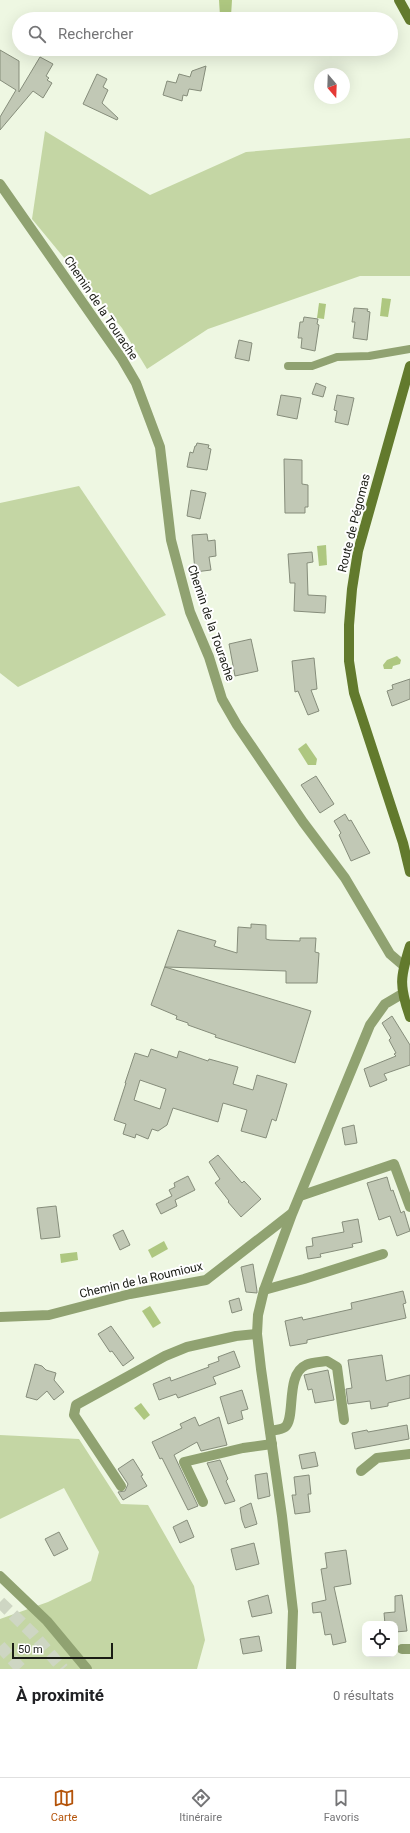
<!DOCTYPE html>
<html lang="fr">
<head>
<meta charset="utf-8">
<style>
	:root { --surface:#fff; --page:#f6f6f6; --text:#202124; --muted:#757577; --line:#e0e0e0; --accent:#b45309 }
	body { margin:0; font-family:Roboto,sans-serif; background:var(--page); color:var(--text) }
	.controls { position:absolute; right:12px; bottom:12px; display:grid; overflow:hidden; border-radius:8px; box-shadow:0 4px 16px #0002 }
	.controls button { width:36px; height:36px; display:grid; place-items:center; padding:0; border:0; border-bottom:1px solid var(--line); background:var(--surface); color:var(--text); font:20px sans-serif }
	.compass { position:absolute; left:314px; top:68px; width:36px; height:36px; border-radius:50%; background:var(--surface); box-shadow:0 4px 16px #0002; rotate:161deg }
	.scale { position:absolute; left:12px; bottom:10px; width:101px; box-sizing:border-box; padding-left:4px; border:2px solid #1a1c15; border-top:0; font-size:11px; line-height:14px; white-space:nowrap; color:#1a1c15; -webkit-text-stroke:3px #fff; paint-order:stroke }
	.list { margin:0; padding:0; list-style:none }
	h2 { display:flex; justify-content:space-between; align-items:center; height:52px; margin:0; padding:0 16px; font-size:17px }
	h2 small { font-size:13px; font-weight:400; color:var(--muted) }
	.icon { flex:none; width:22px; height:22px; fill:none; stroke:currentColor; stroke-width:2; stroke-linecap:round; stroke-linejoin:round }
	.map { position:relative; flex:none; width:410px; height:1669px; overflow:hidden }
	.search { position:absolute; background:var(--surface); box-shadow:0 4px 16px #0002; left:12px; right:12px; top:12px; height:44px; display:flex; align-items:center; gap:10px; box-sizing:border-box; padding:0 14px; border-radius:22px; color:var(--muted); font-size:15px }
	.sheet { height:108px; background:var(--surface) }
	nav { display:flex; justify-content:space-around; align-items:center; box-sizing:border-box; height:56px; border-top:1px solid var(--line); background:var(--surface); font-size:11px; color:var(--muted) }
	nav a { display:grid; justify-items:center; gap:2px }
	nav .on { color:var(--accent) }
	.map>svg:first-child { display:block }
	.green { fill:#c4d6a4 }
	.water { fill:#aec780 }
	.building { fill:#c1c8b5; stroke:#868d7b; fill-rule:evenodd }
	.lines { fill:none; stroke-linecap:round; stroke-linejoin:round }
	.highway-tunnel { stroke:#ced6c3; stroke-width:12; stroke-dasharray:12 6; stroke-linecap:butt }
	.lane { stroke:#90a271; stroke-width:8 }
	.street { stroke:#90a271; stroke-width:10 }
	.secondary { stroke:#627a2d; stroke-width:10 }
	.labels { text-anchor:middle; stroke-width:4; stroke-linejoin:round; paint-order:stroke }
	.street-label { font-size:12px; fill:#1a1c15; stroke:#fff }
</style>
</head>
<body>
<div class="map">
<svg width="410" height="1669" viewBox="0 0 410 1669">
	<rect width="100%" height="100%" fill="#eef7e2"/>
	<g class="green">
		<path d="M45 131 150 195 246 152 410 138V276H360L208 329 147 369 122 328 32 219Z"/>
		<path d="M79 486 166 615 18 687 0 673V503Z"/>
		<path d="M0 1435 79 1439 121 1504 148 1505 194 1586 205 1640 197 1669H0V1619L48 1602 91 1581 99 1552 64 1488 0 1519Z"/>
	</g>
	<g class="water">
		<path d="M219 0H232L231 16 228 19H223L220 16Z"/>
		<path d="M382 298 391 299 388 317 380 316Z"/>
		<path d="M319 303 326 304 324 319 317 318Z"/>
		<path d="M326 545 327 565 319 566 317 546Z"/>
		<path d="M397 656 401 660 400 664 393 666 392 669H384L383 665 387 660Z"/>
		<path d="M306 743 317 759 316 765H308L298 749Z"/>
		<path d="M164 1241 168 1249 152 1258 148 1250Z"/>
		<path d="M77 1252 78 1260 61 1263 60 1254Z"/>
		<path d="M150 1306 161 1323 153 1328 142 1311Z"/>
		<path d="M141 1403 150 1415 144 1420 134 1408Z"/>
	</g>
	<g class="building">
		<path d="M0 50 19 61V92L40 57 53 64 46 76 49 78 47 80 52 83 43 98 33 91 0 130V117L16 90 0 80Z"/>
		<path d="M206 66 201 91 189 89 187 96 183 95 182 101 163 95 167 81 176 83 179 74 190 77 192 71Z"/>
		<path d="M97 74 107 79 103 87 108 90 102 103 118 118 117 120 83 104Z"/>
		<path d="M354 308 368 309 367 311 370 312 367 340 353 338 355 322H352Z"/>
		<path d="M304 317 318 319 317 324 319 325 315 351 301 348 302 338H298L300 322H303Z"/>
		<path d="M239 340 252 343 249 361 235 358Z"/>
		<path d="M316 383 326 387 323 397 312 394Z"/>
		<path d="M281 395 301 398 297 419 277 415Z"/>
		<path d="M337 395 354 398 348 425 335 422 337 411 334 410Z"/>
		<path d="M197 443 209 445 208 448 211 449 207 470 187 467 190 452 193 453 195 446H196Z"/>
		<path d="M284 459 302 460V484L308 485V507H305V513H285Z"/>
		<path d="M191 490 206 493 200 519 187 516Z"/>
		<path d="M207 534 208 541 215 540 216 556 209 557 211 570 195 572 192 535Z"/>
		<path d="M312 552 313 562 307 563 308 595 326 596 325 613 294 611 295 583H290L288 554Z"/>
		<path d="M251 639 258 671 235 676 229 644Z"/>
		<path d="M314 658 317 689 311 690 319 711 308 715 298 691 295 692 292 661Z"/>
		<path d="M410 679V699L392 706 387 691 393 689 392 685Z"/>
		<path d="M316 776 334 804 320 813 301 785Z"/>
		<path d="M345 814 349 821 351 820 370 853 351 861 339 835 341 833 334 821Z"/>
		<path d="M251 924 266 925V939L270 940 300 941V938H316L315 952 319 953 317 983H286V971L165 967 311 1011 295 1063 215 1037 216 1035 188 1025V1023L176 1019 177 1016 151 1005 178 930 216 941 214 946 237 953 238 927 251 928Z"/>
		<path d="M392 1016 410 1045V1065L384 1074 387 1080 370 1087 364 1069 396 1056 394 1054 396 1053 389 1040 391 1038 382 1023Z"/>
		<path d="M151 1049 177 1058 179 1051 208 1061 209 1059 238 1067 233 1084 253 1090 257 1075 287 1084 276 1121 272 1119 266 1138 241 1131 247 1110 223 1103 218 1122 173 1108 167 1125 158 1131 152 1129 148 1139 136 1134 135 1138 123 1134 126 1124 114 1120 126 1083H125L135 1053 148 1057ZM140 1080 166 1089 160 1109 134 1100Z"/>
		<path d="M354 1125 357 1143 345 1145 342 1128Z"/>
		<path d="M218 1155 242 1183 244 1181 261 1199 241 1217 228 1202 229 1201 215 1183 220 1179 209 1162Z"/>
		<path d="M188 1176 195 1190 175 1200 177 1206 161 1214 156 1204 172 1196 169 1190 175 1187 174 1183Z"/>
		<path d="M387 1177 391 1191 393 1190 401 1213 404 1211 410 1231 397 1236 390 1216 379 1220 367 1183Z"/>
		<path d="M56 1206 60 1237 41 1239 37 1208Z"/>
		<path d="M358 1219 362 1242 352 1244 353 1247 320 1254 321 1257 308 1259 306 1247 313 1246 312 1238 344 1232 342 1222Z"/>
		<path d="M123 1230 130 1245 120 1250 113 1235Z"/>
		<path d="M253 1264 257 1291V1293L246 1292 241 1267Z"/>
		<path d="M403 1291 406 1303 403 1304 406 1318 307 1340V1343L290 1346 285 1321 302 1317 303 1320 352 1309 351 1303Z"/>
		<path d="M239 1298 242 1310 232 1313 229 1301Z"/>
		<path d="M111 1326 134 1358 123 1366 112 1351 110 1352 98 1334Z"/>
		<path d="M234 1351 240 1367 213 1377 216 1384 178 1398 176 1394 159 1400 153 1384 170 1377 171 1381 198 1371 209 1367 208 1365 219 1361 218 1357Z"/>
		<path d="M382 1355 386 1381 410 1375V1398L388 1403V1406L371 1409 370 1401 348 1404 346 1389 352 1388 348 1360Z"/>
		<path d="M35 1364 42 1366 46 1370 56 1373 54 1380 64 1392 54 1400 47 1391 37 1400 26 1397Z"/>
		<path d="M328 1370 334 1400 315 1403 312 1389 308 1390 304 1375Z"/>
		<path d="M242 1390 248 1409 241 1411 243 1419 228 1424 220 1397Z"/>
		<path d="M195 1417 199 1426 219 1417 227 1445 201 1451 197 1442 174 1455 198 1506 188 1510 162 1458 160 1459 152 1442 182 1428 180 1424Z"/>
		<path d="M407 1425 409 1439 355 1449 352 1433 367 1430 368 1432Z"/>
		<path d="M315 1452 318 1466 302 1469 299 1455Z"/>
		<path d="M133 1459 143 1475 141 1476 147 1486 123 1500 118 1492 125 1491 128 1484 118 1469Z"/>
		<path d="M220 1460 228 1479 226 1481 235 1501 225 1504 207 1463Z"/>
		<path d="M267 1473 270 1496 258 1499 255 1475Z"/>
		<path d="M309 1475 311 1494H308L310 1512 295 1514 292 1495H296L294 1477Z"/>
		<path d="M251 1503 257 1524 245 1528 242 1520 240 1508Z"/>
		<path d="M187 1520 194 1537 180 1543 173 1527Z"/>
		<path d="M59 1532 68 1549 54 1556 45 1539Z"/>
		<path d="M254 1543 259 1564 236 1570 231 1549Z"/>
		<path d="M346 1550 351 1584 334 1587 346 1642 333 1645 331 1634 325 1635 321 1612 313 1613 312 1603 326 1600 321 1569 327 1568 325 1553Z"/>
		<path d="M268 1595 272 1613 252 1617 248 1601Z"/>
		<path d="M402 1595 407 1631 395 1632V1624H385L384 1613 395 1612V1596Z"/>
		<path d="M259 1636 262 1651 243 1654 240 1639Z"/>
	</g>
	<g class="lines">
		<g class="highway-tunnel">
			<path d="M0 1602 33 1634 63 1669"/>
			<path d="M0 1646 21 1669"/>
		</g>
		<path class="lane" d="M288 366H312L337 357 369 356 410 349"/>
		<g class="street">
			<path d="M0 184 122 359 136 383 160 447 171 540 190 612 209 657 222 699 237 725 303 822 345 878 390 954 404 966"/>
			<path d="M300 1196 394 1164 410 1207"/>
			<path d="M264 1290 304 1279 383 1254"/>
			<path d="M0 1317 49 1315 130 1294 206 1280 291 1214"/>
			<path d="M270 1431C274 1430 281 1430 285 1427 296 1419 285 1374 306 1365 312 1362 321 1362 327 1361L337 1367 344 1420"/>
			<path d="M361 1471 377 1458 410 1454"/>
			<path d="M121 1486 74 1415 76 1405 165 1356 187 1347 236 1336 257 1334"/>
			<path d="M203 1502 184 1462 243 1448 272 1444"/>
			<path d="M0 1576 47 1621 87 1669"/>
			<path d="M402 1649H410"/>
			<path d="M291 1669 293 1611 282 1516 261 1369 257 1334 258 1315 264 1290 292 1214 370 1025 385 1004 402 994"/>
		</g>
		<g class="secondary">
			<path d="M399 0 410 20"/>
			<path d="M410 366 358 551 352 589 349 625V661L354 693 403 843 410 872"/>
			<path d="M410 946C400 977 399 986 410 1017"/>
		</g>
	</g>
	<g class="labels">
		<g class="street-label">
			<text transform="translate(101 308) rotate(56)" y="4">Chemin de la Tourache</text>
			<text transform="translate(354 523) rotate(-76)" y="4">Route de Pégomas</text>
			<text transform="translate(211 623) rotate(71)" y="4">Chemin de la Tourache</text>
			<text transform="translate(141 1280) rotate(-13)" y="4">Chemin de la Roumioux</text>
		</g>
	</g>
</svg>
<div class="controls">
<button><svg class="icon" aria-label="locate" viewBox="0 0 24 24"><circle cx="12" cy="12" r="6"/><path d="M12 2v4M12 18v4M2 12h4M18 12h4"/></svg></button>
</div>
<svg class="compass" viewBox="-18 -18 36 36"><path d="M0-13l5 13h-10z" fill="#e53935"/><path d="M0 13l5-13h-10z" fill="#757577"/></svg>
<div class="scale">50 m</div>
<div class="search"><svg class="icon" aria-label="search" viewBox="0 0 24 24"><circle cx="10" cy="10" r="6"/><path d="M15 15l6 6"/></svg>Rechercher</div>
</div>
<section class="sheet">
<h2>À proximité<small>0 résultats</small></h2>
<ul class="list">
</ul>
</section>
<nav>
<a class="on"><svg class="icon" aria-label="map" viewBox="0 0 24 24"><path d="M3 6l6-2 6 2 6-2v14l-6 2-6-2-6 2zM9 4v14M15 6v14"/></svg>Carte</a>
<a><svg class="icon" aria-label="directions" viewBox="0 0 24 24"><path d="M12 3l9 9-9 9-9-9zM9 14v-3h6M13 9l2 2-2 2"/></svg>Itinéraire</a>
<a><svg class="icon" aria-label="saved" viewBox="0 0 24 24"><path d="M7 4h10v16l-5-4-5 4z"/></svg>Favoris</a>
</nav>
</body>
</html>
